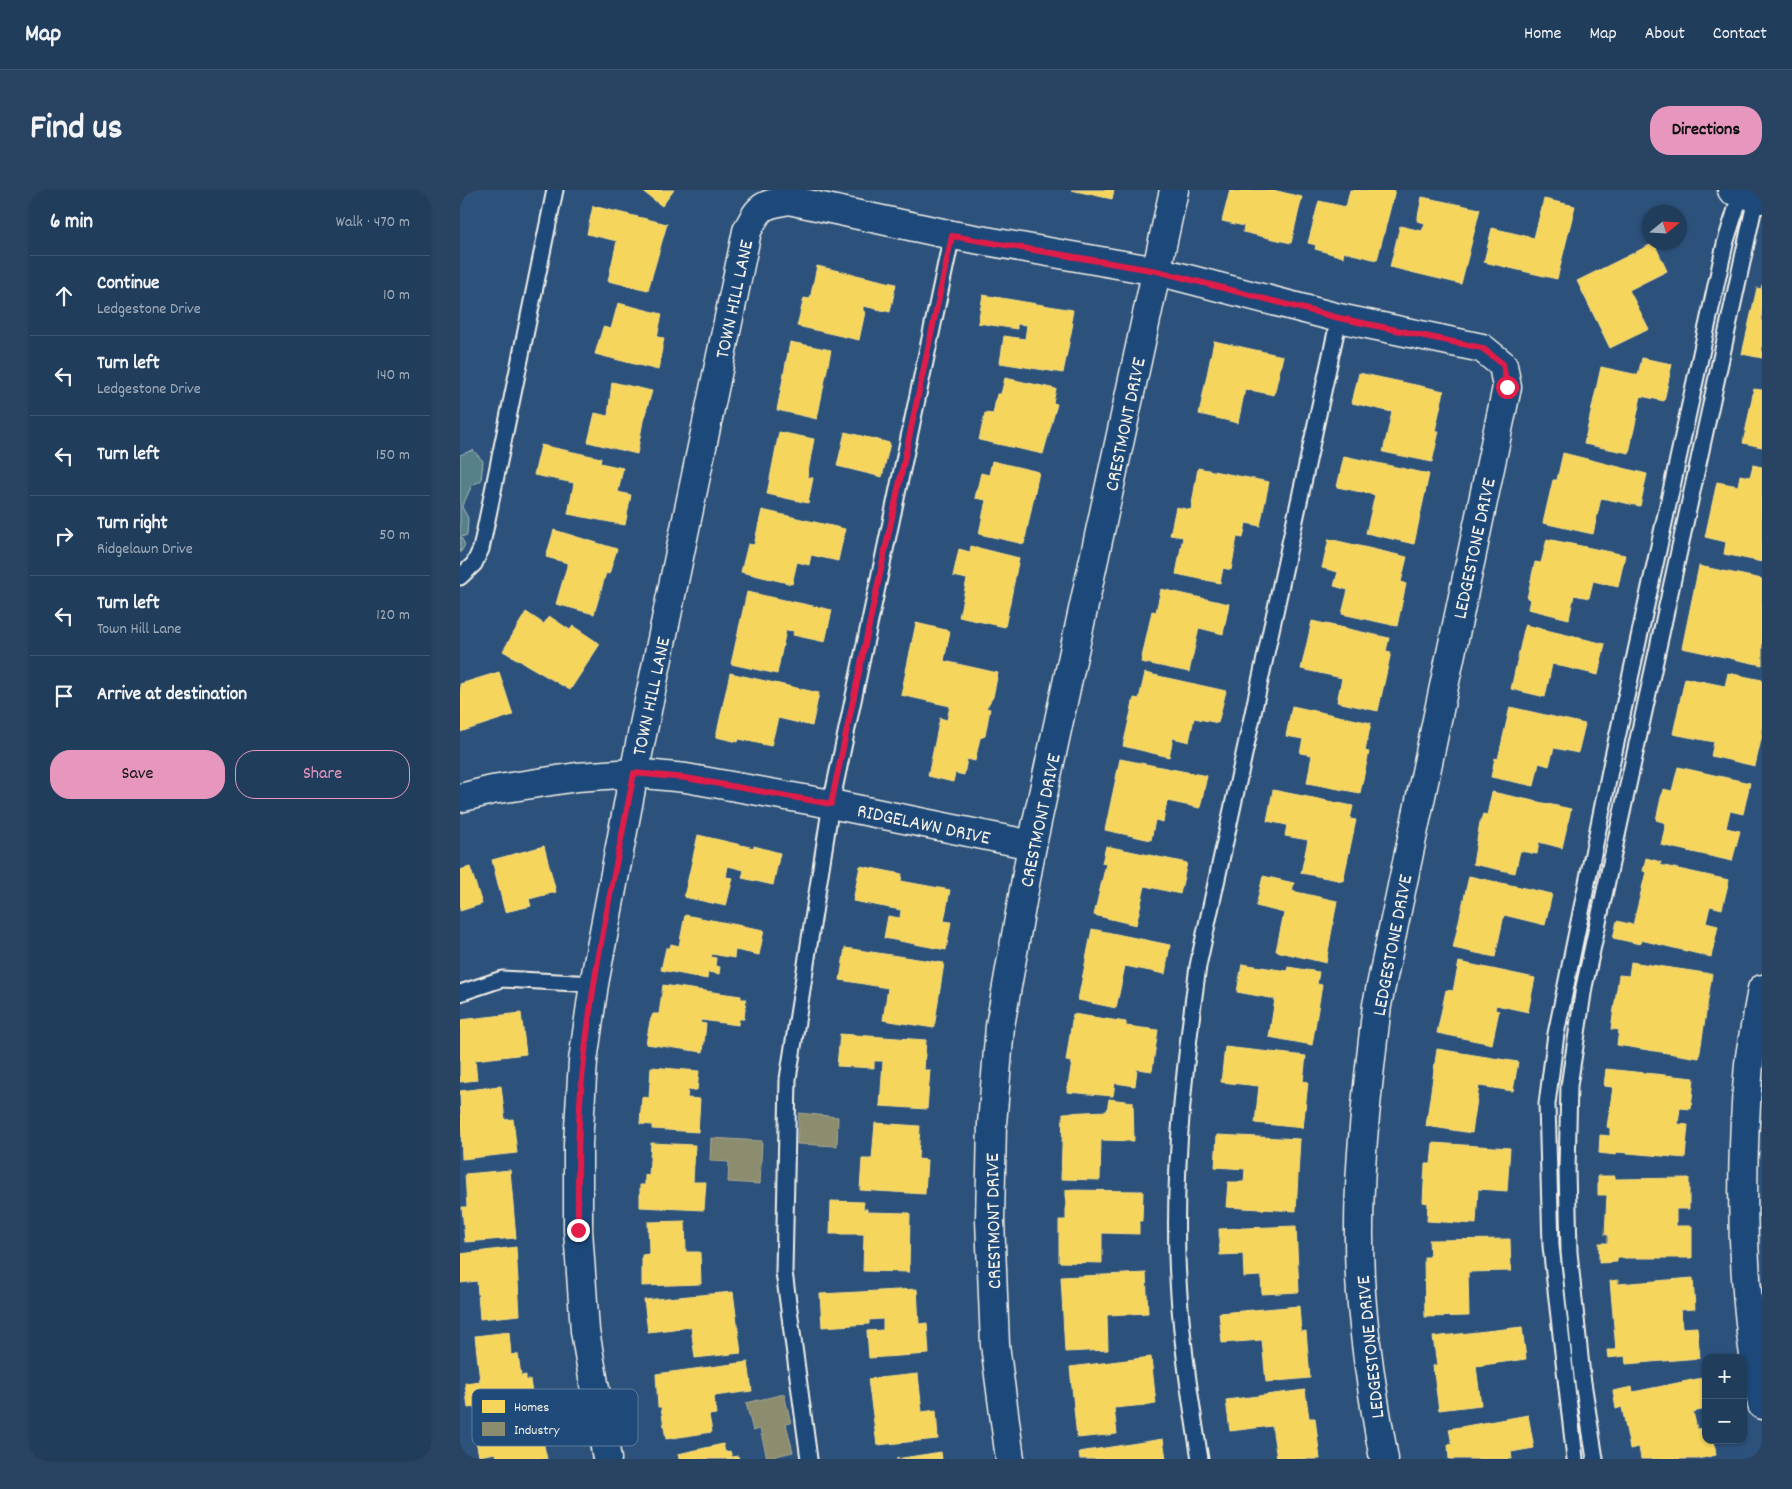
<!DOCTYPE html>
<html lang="en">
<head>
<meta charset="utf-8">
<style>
	:root { --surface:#213d5c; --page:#294462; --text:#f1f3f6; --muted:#a2aebb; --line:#3e5672; --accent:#e797bd }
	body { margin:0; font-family:Dekko,sans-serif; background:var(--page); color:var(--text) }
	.controls { position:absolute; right:15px; bottom:15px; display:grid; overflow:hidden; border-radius:10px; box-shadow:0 1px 4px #0004 }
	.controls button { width:45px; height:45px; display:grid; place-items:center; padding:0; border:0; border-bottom:1px solid var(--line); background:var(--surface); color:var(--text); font:25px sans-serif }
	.compass { position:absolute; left:1182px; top:15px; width:45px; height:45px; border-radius:50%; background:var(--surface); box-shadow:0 1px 4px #0004; rotate:72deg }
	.stop { position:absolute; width:15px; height:15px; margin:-11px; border:4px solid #e11d48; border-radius:50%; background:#fff }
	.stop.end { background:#e11d48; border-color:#fff; box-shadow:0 1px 5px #0008 }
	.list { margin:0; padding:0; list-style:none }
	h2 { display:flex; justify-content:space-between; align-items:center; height:65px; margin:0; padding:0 20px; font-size:21px }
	h2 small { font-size:16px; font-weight:400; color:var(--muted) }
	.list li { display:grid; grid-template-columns:32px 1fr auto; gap:15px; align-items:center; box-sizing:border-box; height:80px; padding:0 20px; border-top:1px solid var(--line) }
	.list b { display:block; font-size:19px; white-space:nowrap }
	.list p { margin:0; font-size:16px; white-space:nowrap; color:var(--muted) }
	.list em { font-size:16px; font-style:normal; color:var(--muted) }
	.actions { display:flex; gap:10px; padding:15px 20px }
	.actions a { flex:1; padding:11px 0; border:1px solid var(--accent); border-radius:20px; text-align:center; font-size:18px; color:var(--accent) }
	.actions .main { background:var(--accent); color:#111 }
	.icon { flex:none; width:28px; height:28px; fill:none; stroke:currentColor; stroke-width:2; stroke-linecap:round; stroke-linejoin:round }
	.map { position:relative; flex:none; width:1302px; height:1269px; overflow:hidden; border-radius:20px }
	header { display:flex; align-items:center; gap:30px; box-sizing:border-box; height:70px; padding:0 25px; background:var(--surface); border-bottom:1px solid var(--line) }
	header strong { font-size:24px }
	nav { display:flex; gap:28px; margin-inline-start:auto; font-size:18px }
	.intro { display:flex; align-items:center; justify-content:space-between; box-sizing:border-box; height:120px; padding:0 30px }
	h1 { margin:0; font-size:35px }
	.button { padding:12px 22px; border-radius:20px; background:var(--accent); color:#111; font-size:18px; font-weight:700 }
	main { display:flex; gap:30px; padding:0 30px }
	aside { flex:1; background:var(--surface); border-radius:20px; box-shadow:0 1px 4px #0004 }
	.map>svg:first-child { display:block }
	.green { fill:#578188; stroke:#a6b9b8 }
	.homes { fill:#f6d55c; stroke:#f5dd86 }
	.industry { fill:#8c8c6e; stroke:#abaa93 }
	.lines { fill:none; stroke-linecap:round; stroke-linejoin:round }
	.service-casing { stroke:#f4f1e8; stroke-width:19 }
	.minor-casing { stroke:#f4f1e8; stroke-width:31 }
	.secondary-casing { stroke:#f4f1e8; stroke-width:31 }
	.service { stroke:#1f4a7a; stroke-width:15 }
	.minor { stroke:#1f4a7a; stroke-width:28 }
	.secondary { stroke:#1f4a7a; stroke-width:28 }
	.route { stroke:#e11d48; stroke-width:6 }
	.labels { text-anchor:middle; stroke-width:5; stroke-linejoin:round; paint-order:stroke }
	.street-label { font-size:20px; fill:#f4f1e8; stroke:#1f4a7a }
	.key { fill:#1f4a7a; stroke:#5f7c9b; stroke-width:1 }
	.key-label { font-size:14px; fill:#f4f1e8 }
</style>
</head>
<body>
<header>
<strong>Map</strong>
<nav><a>Home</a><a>Map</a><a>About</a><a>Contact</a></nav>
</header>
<div class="intro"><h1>Find us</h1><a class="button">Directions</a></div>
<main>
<aside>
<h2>6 min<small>Walk · 470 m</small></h2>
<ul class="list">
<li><svg class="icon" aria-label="ahead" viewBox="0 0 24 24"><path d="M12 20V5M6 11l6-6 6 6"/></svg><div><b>Continue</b><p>Ledgestone Drive</p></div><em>10 m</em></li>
<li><svg class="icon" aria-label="left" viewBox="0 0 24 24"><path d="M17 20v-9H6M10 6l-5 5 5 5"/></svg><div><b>Turn left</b><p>Ledgestone Drive</p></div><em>140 m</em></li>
<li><svg class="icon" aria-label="left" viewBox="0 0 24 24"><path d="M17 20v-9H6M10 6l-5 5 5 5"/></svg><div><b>Turn left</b></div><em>150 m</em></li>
<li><svg class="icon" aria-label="right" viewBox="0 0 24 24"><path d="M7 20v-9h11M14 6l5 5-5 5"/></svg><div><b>Turn right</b><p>Ridgelawn Drive</p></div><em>50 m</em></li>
<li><svg class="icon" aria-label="left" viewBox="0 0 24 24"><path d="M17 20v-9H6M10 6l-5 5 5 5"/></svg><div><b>Turn left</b><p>Town Hill Lane</p></div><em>120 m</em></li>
<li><svg class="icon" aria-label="arrive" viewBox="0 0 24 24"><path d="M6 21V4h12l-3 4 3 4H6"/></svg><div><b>Arrive at destination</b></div></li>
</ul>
<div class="actions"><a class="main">Save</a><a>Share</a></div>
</aside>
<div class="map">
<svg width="1302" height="1269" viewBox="0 0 1302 1269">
	<rect width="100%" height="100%" fill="#2c517b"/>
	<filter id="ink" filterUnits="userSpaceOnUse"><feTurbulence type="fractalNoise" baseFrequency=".02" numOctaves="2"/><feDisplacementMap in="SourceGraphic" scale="10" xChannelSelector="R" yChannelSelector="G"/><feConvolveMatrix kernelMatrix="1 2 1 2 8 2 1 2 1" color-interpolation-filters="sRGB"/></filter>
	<g filter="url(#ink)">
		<path class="green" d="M13 260 23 271 21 291 12 295 2 317 8 328 7 345 1 347 5 355 0 363V265Z"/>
		<g class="homes">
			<path d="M181 0H214L202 16Z"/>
			<path d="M611 0H654L652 9Z"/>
			<path d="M770 0 780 2V0H813L842 7 831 53 783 42 784 36 762 31Z"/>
			<path d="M890 0H935L917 70 884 62 883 67 855 59 856 55 848 53 859 11 886 17Z"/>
			<path d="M962 7 1020 19 1001 94 930 77 940 36 962 41 965 33 957 31Z"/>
			<path d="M1084 9 1115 16 1097 89 1024 72 1032 38 1074 48Z"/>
			<path d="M133 16 207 34 188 100 148 91 157 51 127 44Z"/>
			<path d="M1194 53 1207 81 1169 100 1189 139 1150 158 1117 91Z"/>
			<path d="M357 76 436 94 430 122 403 116V121L405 122 399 150 337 136 344 108 350 109Z"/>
			<path d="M1302 95V168L1282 164 1297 98 1301 99Z"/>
			<path d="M523 105 613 120 611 132 613 133 603 183 540 173 544 146 565 149 567 135 557 134V139L518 133Z"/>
			<path d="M158 113 202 124 197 147 204 148 198 180 135 164 143 137 151 139Z"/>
			<path d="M754 151 823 166 814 205 785 199 778 233 739 224Z"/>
			<path d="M330 152 371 160 357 229 317 220Z"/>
			<path d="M1182 168 1212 174 1204 211 1181 206 1169 263 1124 254 1141 177 1178 185Z"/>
			<path d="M899 183 984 201 975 241H979L972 272 923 262 932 222 892 213Z"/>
			<path d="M545 188 596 199 593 213 597 214 583 264 519 250 525 223 533 224 537 204H541Z"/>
			<path d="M152 192 192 201 183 231 177 264 128 252 135 223 148 226Z"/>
			<path d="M1294 199 1302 200V257L1283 253Z"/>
			<path d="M319 242 354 249 347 287 353 288 348 313 307 304Z"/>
			<path d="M385 242 430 253 422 287 377 276Z"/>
			<path d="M81 255 141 268 140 273 163 278 158 302 171 305 165 335 108 324 114 293 74 285Z"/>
			<path d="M1103 263 1187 284 1180 316 1141 308 1133 344 1083 333 1093 290H1097Z"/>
			<path d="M884 266 969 284 954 354 906 343 915 305 877 297Z"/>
			<path d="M532 271 579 282 564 354 519 344 526 310 515 308 521 283 529 285Z"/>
			<path d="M1293 275 1302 277V372L1264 364 1266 352 1245 347 1257 292 1278 296 1280 285 1290 287Z"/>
			<path d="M738 278 809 292 800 336 786 333 783 348 777 347 771 380 763 378 760 393 716 384 723 347 710 345 716 317 731 320Z"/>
			<path d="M302 320 385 339 378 371 351 365 349 375 337 372 332 394 281 382 288 354 294 355Z"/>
			<path d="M94 340 157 359 149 384 146 383 134 424 96 414 108 373 86 367Z"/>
			<path d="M869 349 947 367 941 392 946 394 937 436 882 424 888 400 874 396 878 382 862 378Z"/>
			<path d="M1087 349 1165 365 1158 397 1133 391 1129 408 1114 405 1109 429 1068 419 1070 409 1067 408 1075 372 1081 373Z"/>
			<path d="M511 356 559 368 545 437 499 427 507 389 493 386 499 359 510 362Z"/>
			<path d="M1239 376 1302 389V475L1222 458Z"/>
			<path d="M701 399 769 414 763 444 739 438 729 482 681 472 692 421 696 422Z"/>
			<path d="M287 402 372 420 365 452 333 445 334 441 326 440 317 484 271 474Z"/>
			<path d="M66 422 84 434 89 426 110 440 113 436 140 454 110 500 43 461Z"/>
			<path d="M852 431 929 448 926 461 931 462 918 521 877 512 882 488 841 479Z"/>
			<path d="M456 433 490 441 484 471 538 483 533 507 526 518 530 519 525 546 520 548 515 571 507 569 504 585 495 583 493 592 468 586 480 528 487 530 490 516 441 505Z"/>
			<path d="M1065 435 1145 454 1138 485 1092 474 1085 507 1051 499Z"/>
			<path d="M39 482 53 525 0 542V494Z"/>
			<path d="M270 483 359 503 352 536 318 528 311 556 279 549 278 552 256 547Z"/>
			<path d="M685 483 766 501 758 533 734 528 729 552 713 548 709 567 663 556 674 508 679 509Z"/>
			<path d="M1268 483 1302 490V545L1295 576 1251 566 1254 552 1213 544 1225 488 1265 496Z"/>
			<path d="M832 516 911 533 905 561 909 562 900 603 847 593 852 565 840 563 843 549 826 546Z"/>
			<path d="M1050 517 1125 534 1118 563 1094 558 1089 576 1079 573 1074 596 1031 587 1035 568 1038 569Z"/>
			<path d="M660 569 747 586 740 618 707 611 703 632 695 630 691 650 645 640Z"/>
			<path d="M1218 577 1290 593 1283 624 1270 621 1266 638 1280 641 1272 671 1201 655 1206 633 1196 630 1203 599 1212 601Z"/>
			<path d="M813 600 893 616 890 629 896 630 883 691 841 683 848 650 825 646 827 635 807 631Z"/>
			<path d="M1032 602 1111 619 1102 658 1079 652 1077 664 1060 661 1055 683 1013 674 1020 632 1023 624 1027 625Z"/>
			<path d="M238 645 294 658V656L320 663 313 695 282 688 284 680 268 676 266 687 273 688 266 716 224 707Z"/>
			<path d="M84 656 96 702 69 709 71 716 45 722 32 670Z"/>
			<path d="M646 656 727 673 720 704 685 696 676 735 634 725 646 674 642 673Z"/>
			<path d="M1186 668 1201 672 1200 675 1269 690 1262 719 1250 716 1246 733 1258 736 1251 767 1181 750 1180 754 1153 748 1157 731 1173 735 1186 682 1183 681Z"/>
			<path d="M400 676 442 684 441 691 490 700 484 731 491 732 486 760 424 748 428 726 440 728 441 720 393 711Z"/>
			<path d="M10 677 22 714 0 721V680Z"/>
			<path d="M803 686 834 693 832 701 877 711 866 773 816 761 824 723 796 716Z"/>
			<path d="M1009 686 1092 704 1085 735 1044 725 1035 767 993 758Z"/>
			<path d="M225 725 304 740 299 765 275 760 274 768 252 764 251 767 256 768 255 776 260 777 259 784 248 782 247 789 201 780 206 758H210L211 754 219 756Z"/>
			<path d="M632 739 710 755 705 784 665 776 656 818 618 810Z"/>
			<path d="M385 758 484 773 474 838 423 830 428 798 380 790Z"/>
			<path d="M999 772 1075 788 1068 822 1036 815 1035 820 1039 821 1032 854 977 843 986 800 993 801Z"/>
			<path d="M1171 772 1252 784 1239 868 1157 855 1159 840 1151 839 1159 785 1169 786Z"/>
			<path d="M782 774 827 781 828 777 859 782 857 794 862 795 852 855 809 847 815 809 777 802Z"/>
			<path d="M203 795 281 806V809H286L284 829H279L278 835 241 830 240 833 246 834 243 862 186 854 190 831 193 824H199Z"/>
			<path d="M61 823 66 864 15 870 17 890 0 892V830Z"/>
			<path d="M613 824 666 832V836L698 840 692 881 677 879 675 896 655 893 653 906 607 902 612 872 606 871Z"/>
			<path d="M380 844 466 850 464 880H470L467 919 420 916 423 871H414V878L377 876Z"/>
			<path d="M765 857 846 866 843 891 848 892 843 938 795 933 799 896 761 892Z"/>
			<path d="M977 859 1058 872 1053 901 1019 896 1012 943 966 936Z"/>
			<path d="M191 877 239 881 237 900H228L227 908 240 909 238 942 192 939V935L180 934 182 907 189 908Z"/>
			<path d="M1146 879 1234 888 1231 919 1220 918 1218 934 1228 935 1225 968 1156 962V965L1139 963 1140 945 1150 946V938L1147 937 1153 897 1144 896Z"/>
			<path d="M41 896 45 930 53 929 57 963 2 969 0 901Z"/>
			<path d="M649 909 673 912 674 951 641 950 640 990 601 989 603 923 647 921Z"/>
			<path d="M415 933 460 936 458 969 467 970 465 1004 400 1000 402 969H412Z"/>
			<path d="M757 945 840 949 836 1021 766 1017 768 992H784L785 979 755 977Z"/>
			<path d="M191 953 235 955 233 992H246L244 1020 180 1017V995H185V985L189 986Z"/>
			<path d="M973 953 1050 958 1047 1001 1018 999 1016 1034 967 1031 968 1013 963 1012 965 974H971Z"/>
			<path d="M50 980 56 1048 5 1052 2 1017H7L5 984Z"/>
			<path d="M1138 986H1155V989L1229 988V1019H1216V1036H1232V1068H1157V1072L1139 1073V1053H1148V1044L1145 1045 1147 1005H1138Z"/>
			<path d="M606 1000 683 1001 682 1031H679V1044L642 1043V1073L599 1072V1030H606Z"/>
			<path d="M371 1011 404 1012 403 1019H407V1022L450 1023 449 1082 403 1081 404 1044H370Z"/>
			<path d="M225 1031 226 1062H240L241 1094 182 1096V1065L189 1064 188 1032Z"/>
			<path d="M836 1036 839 1102 802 1104 801 1086 784 1087 783 1064 760 1065 759 1039Z"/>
			<path d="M1050 1049 1051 1081 1008 1082 1009 1126 965 1127 964 1067H970L969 1050Z"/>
			<path d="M56 1057 60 1125 20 1129 17 1091 0 1093V1064Z"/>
			<path d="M686 1083 688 1123 647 1125 648 1160 605 1162 601 1087Z"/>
			<path d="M1233 1088 1235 1119 1220 1120 1222 1138 1237 1137 1240 1168 1166 1174 1165 1166 1148 1168 1147 1160H1156L1150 1091 1158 1090V1094Z"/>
			<path d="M457 1099 459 1134 467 1133 469 1164 409 1168 407 1141 423 1140V1129L409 1130V1134L362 1137 360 1104Z"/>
			<path d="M273 1102 281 1163 235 1168 231 1137 188 1142 184 1110Z"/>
			<path d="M839 1116 841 1142 846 1141 850 1188 806 1192 802 1150 762 1153 759 1123Z"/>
			<path d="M1062 1137 1066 1169 1016 1176 1021 1215 979 1220 973 1176 977 1175 973 1147Z"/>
			<path d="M49 1142 51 1165 58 1164 61 1186 66 1185V1190H70L73 1210 8 1218 5 1193 20 1191 15 1146Z"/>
			<path d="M691 1167 696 1214 654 1218 657 1244 617 1248 610 1177Z"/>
			<path d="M288 1172 292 1201 254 1206 256 1224 249 1225 252 1242 206 1249 201 1217H198L196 1184Z"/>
			<path d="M458 1184 462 1222 476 1220 478 1249 417 1255 408 1189Z"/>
			<path d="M1242 1188 1246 1219 1233 1222 1237 1239 1246 1238V1250H1254L1256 1265 1238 1269H1181L1179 1257 1170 1259 1162 1217 1156 1219 1153 1201 1172 1197 1173 1202Z"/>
			<path d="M845 1200 849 1228H855L860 1269H817L812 1236 770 1241 766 1210Z"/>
			<path d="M77 1225 87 1269H37L36 1263 19 1266 14 1240 31 1236 30 1234Z"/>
			<path d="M1068 1225 1074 1258 1051 1262 1052 1269H989L988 1255 992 1254 989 1239Z"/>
			<path d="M703 1249 706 1269H620L619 1262Z"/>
			<path d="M263 1254 265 1262 270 1261 272 1267 278 1266 279 1269H219L218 1264Z"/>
			<path d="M481 1262 482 1269H436Z"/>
		</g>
		<g class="industry">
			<path d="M339 923 378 927 377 956 337 954Z"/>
			<path d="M251 948 302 951 300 994 268 992 269 972 250 971Z"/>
			<path d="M324 1204 331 1233 326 1234 333 1262 307 1268 300 1239 293 1241 286 1213Z"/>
		</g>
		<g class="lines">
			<g class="service-casing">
				<g id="service">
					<path d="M0 387 14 374 21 359 95 0"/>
					<path d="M0 803 42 789 134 794"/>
					<path d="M349 1269 324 1082 328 889 371 614 492 45"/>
					<path d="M740 1269C729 1202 719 1134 717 1066 714 969 725 872 738 776L879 128"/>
					<path d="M1115 1269 1091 1056 1087 914 1096 844 1152 571 1265 54 1281 3"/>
					<path d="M1135 1269 1122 1186 1109 1062 1107 979 1109 896 1124 797 1296 8"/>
				</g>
			</g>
			<g class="minor-casing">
				<g id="minor">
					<path d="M0 608 32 600 117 587 174 583 226 588 371 614 572 655"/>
					<path d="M1302 799C1298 824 1292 849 1289 874 1279 987 1281 1104 1302 1215"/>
					<path d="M147 1269 125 1141 118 1040V954L123 871 134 794 174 583 287 41C300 15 302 15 329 10L492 45 697 81 879 128 1022 158 1043 175 1047 197 917 815C906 910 894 1007 901 1103 905 1159 914 1214 924 1269"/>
					<path d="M550 1269 535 1155 530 1030 532 934 540 836 572 655 714 0"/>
				</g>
			</g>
			<g class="secondary-casing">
				<path id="secondary" d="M1272 0 1302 9"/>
			</g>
			<use href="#service" class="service"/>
			<use href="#minor" class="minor"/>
			<use href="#secondary" class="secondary"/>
		</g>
	</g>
	<g class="lines" filter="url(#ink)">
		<path class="route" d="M118 1040C118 983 117 926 124 870 134 773 156 678 174 583L226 588 371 614 492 46 697 81 879 128 1022 158 1043 174 1047 197"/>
	</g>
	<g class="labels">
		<g class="street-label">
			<text transform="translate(273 109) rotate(-78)" y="7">TOWN HILL LANE</text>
			<text transform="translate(664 234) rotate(-78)" y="7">CRESTMONT DRIVE</text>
			<text transform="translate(1013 358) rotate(-78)" y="7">LEDGESTONE DRIVE</text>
			<text transform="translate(190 506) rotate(-78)" y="7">TOWN HILL LANE</text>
			<text transform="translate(579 630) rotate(-78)" y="7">CRESTMONT DRIVE</text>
			<text transform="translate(464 633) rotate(12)" y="7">RIDGELAWN DRIVE</text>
			<text transform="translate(931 755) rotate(-79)" y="7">LEDGESTONE DRIVE</text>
			<text transform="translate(532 1031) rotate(-91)" y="7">CRESTMONT DRIVE</text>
			<text transform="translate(909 1157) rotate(-96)" y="7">LEDGESTONE DRIVE</text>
		</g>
	</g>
	<rect x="12" y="1199" width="166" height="57" rx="8" class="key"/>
	<rect x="22" y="1210" width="23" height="13" fill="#f6d55c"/>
	<rect x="22" y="1232" width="23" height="14" fill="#8c8c6e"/>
	<g class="key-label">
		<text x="54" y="1221">Homes</text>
		<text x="54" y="1244">Industry</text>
	</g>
</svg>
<div class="controls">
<button>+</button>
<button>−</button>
</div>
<svg class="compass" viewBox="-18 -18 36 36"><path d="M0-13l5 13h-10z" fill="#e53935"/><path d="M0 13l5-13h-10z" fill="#a2aebb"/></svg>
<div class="stop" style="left:1047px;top:197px"></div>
<div class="stop end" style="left:118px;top:1040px"></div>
</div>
</main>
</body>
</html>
